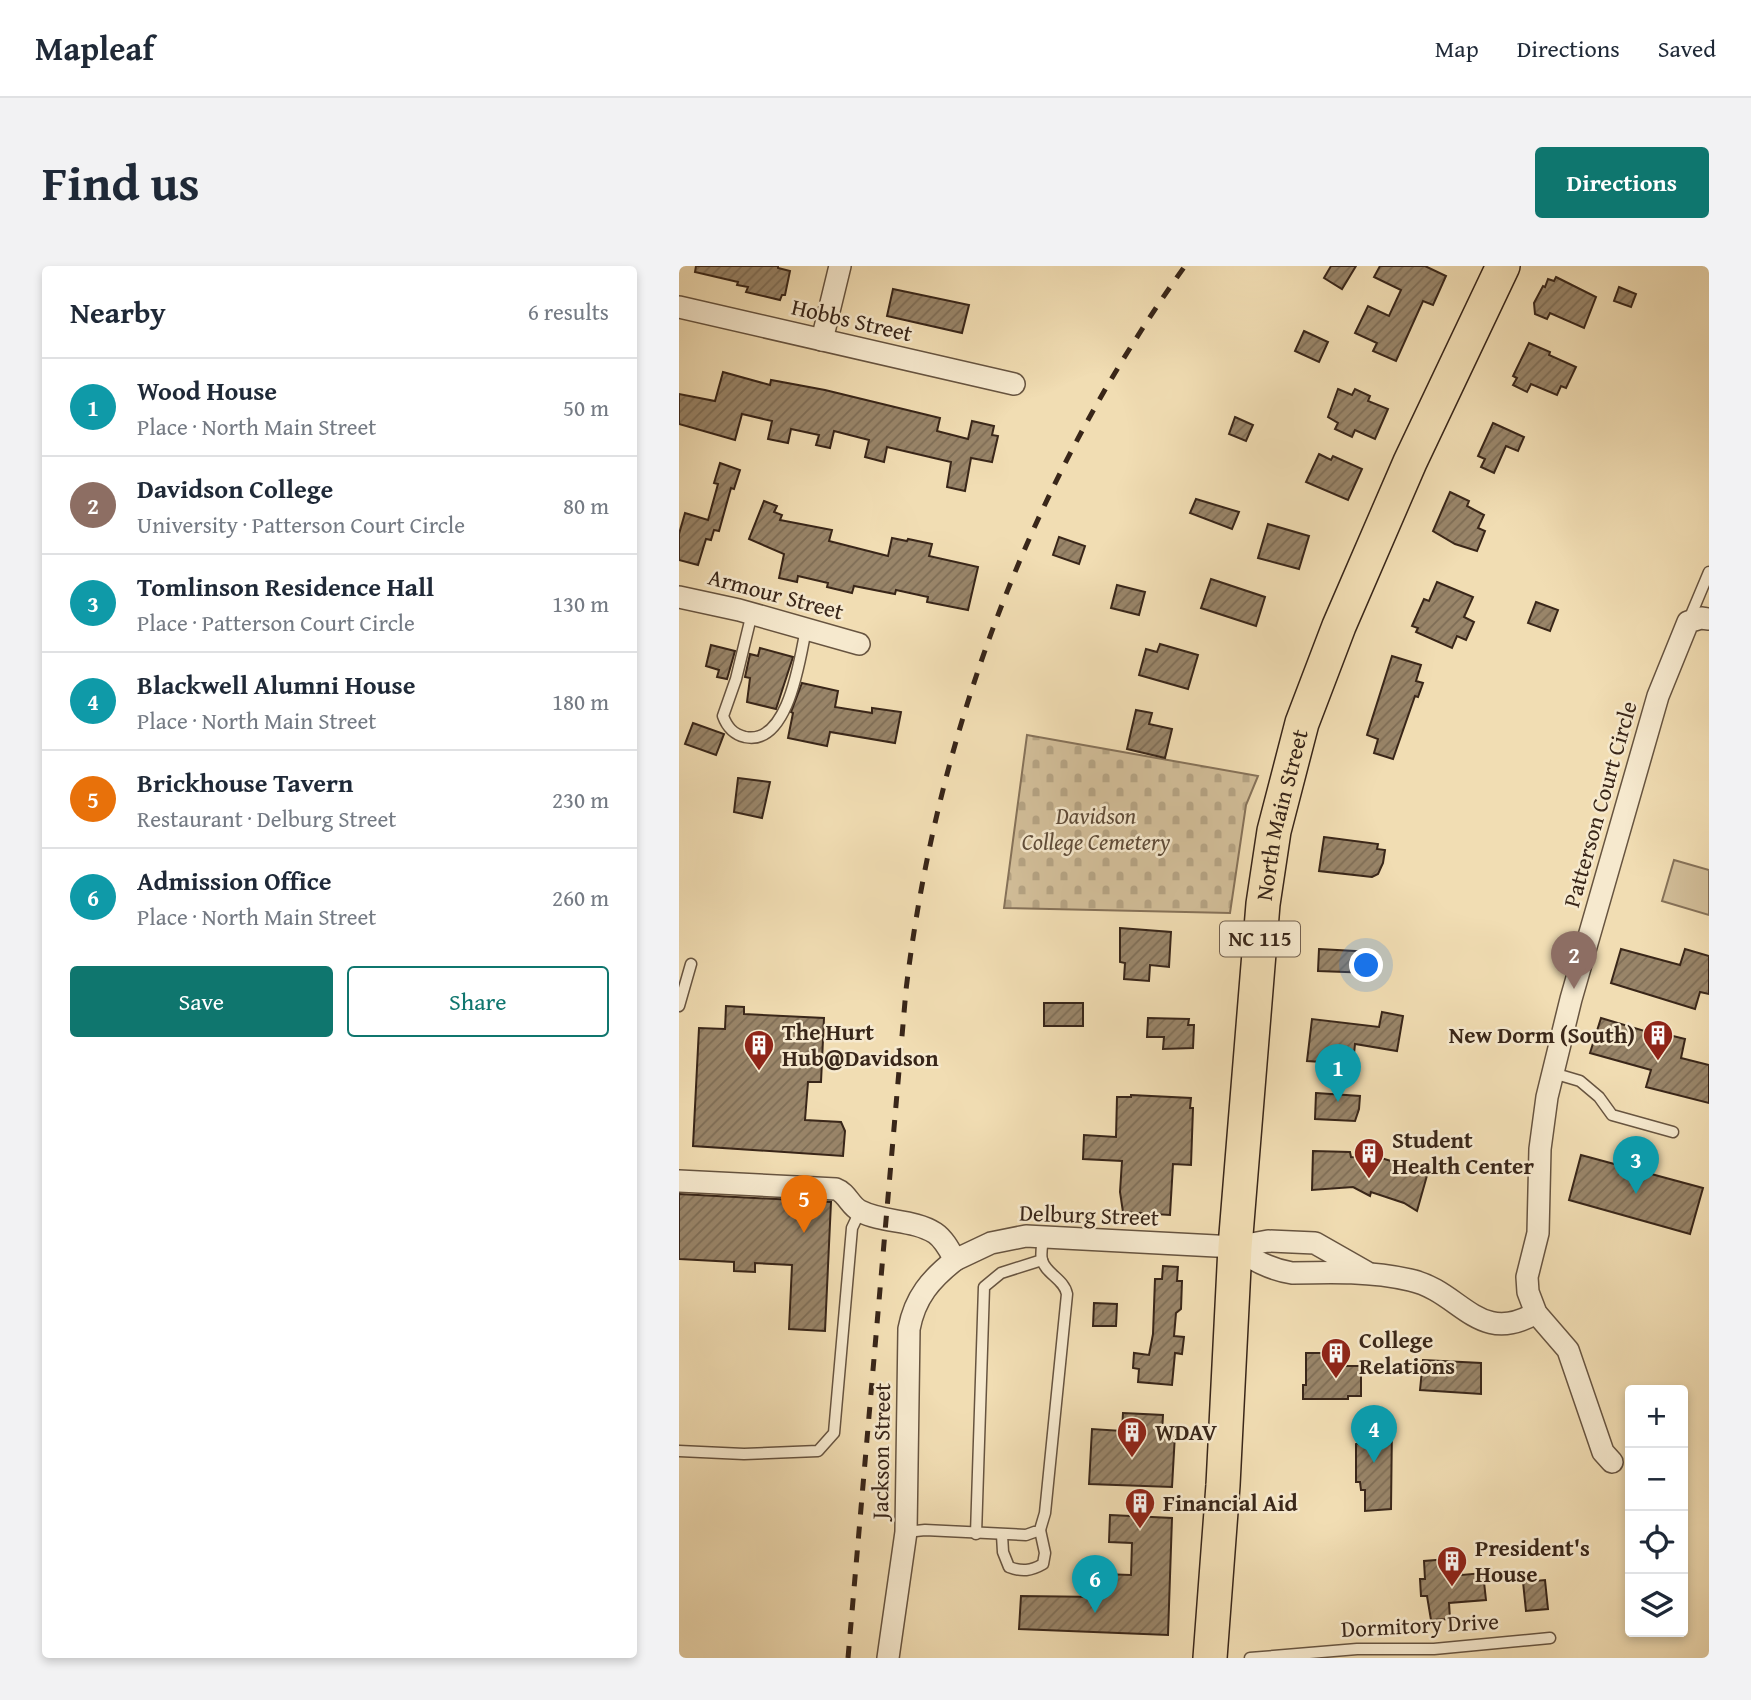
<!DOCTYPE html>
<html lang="en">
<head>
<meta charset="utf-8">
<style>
	:root { --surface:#fff; --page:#f2f2f3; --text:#1f2937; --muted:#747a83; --line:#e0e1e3; --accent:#0f766e }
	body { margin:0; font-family:"Gentium Book Plus",serif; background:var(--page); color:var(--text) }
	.controls { position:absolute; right:21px; bottom:21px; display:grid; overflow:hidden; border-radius:7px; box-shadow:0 4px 10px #0003 }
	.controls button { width:63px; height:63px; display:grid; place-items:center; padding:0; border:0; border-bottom:2px solid var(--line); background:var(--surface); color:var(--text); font:35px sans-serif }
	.you { position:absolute; left:688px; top:700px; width:24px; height:24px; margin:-18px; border:5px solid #fff; border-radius:50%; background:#1a73e8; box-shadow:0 0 0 10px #1a73e833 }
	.badge { display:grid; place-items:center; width:46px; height:46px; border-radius:50%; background:var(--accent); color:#fff; font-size:23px; font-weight:700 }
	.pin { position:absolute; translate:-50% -58px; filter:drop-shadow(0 2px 4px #0008) }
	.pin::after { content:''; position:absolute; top:37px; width:24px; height:21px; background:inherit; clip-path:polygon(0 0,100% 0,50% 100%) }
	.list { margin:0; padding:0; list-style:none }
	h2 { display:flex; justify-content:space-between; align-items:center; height:91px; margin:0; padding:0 28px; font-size:30px }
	h2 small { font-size:23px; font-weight:400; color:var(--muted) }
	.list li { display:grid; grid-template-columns:46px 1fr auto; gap:21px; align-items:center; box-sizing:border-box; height:98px; padding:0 28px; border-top:2px solid var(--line) }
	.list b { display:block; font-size:26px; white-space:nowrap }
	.list p { margin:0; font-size:23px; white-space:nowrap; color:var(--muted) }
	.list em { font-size:23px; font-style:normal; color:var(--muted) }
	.actions { display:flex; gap:14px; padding:21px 28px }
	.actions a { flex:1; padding:16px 0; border:2px solid var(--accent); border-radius:7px; text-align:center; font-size:24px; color:var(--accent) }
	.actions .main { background:var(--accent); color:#fff }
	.icon { flex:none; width:38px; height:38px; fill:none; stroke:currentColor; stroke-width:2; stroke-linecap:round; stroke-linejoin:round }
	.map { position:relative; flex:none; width:1030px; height:1392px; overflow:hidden; border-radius:7px }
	header { display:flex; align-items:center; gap:42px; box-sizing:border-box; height:98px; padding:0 35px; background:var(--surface); border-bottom:2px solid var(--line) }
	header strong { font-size:33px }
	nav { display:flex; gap:38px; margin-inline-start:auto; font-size:24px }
	.intro { display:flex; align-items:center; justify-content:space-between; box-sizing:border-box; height:168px; padding:0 42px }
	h1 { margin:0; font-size:49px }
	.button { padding:18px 32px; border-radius:7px; background:var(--accent); color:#fff; font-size:24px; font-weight:700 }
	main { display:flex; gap:42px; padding:0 42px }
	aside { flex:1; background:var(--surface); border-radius:7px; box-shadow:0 4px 10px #0003 }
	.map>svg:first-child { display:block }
	.cemetery { fill:url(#cemetery-stones); stroke:#867259; stroke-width:2 }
	.park { fill:#d2be99; stroke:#867259; stroke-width:2 }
	.building { fill:url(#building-hatch); stroke:#392619; stroke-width:2 }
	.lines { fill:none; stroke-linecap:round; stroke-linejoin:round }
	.lane-casing { stroke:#675440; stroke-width:13 }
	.street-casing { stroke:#675440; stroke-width:24 }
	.primary-casing { stroke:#392619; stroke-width:36 }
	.lane { stroke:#f6e9ce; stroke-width:10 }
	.street { stroke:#f6e9ce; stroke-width:21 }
	.primary { stroke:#f1ddb3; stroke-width:33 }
	.rail { stroke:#392619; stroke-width:5; stroke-dasharray:12 12; stroke-linecap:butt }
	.labels { text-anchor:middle; stroke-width:5; stroke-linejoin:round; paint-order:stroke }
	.shield { fill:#f6e9ce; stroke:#72604f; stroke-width:2 }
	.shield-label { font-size:21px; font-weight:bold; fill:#392619 }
	.street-label { font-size:23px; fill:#392619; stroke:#f6e9ce }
	.park-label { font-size:23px; font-style:italic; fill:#5f4c39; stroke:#f6e9ce }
	.poi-label { font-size:23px; font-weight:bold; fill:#392619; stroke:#f6e9ce; text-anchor:start }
</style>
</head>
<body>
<header>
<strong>Mapleaf</strong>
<nav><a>Map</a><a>Directions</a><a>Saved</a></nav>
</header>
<div class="intro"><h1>Find us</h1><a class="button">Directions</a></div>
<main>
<aside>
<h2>Nearby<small>6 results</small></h2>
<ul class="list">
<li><span class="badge" style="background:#0f9aa8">1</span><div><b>Wood House</b><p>Place · North Main Street</p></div><em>50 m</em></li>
<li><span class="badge" style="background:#8d6e63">2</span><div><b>Davidson College</b><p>University · Patterson Court Circle</p></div><em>80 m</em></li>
<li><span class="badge" style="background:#0f9aa8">3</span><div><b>Tomlinson Residence Hall</b><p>Place · Patterson Court Circle</p></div><em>130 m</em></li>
<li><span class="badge" style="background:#0f9aa8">4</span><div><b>Blackwell Alumni House</b><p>Place · North Main Street</p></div><em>180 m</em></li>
<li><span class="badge" style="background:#e8710a">5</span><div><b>Brickhouse Tavern</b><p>Restaurant · Delburg Street</p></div><em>230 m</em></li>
<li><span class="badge" style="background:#0f9aa8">6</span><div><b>Admission Office</b><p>Place · North Main Street</p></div><em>260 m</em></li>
</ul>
<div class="actions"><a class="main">Save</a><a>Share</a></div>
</aside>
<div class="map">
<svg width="1030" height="1392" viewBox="0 0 1030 1392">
	<defs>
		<pattern id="cemetery-stones" width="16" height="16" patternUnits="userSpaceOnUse" patternTransform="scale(1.75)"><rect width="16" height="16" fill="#d2be99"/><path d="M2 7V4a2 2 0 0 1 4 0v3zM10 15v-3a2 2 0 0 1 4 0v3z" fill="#b5a383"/></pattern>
		<pattern id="building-hatch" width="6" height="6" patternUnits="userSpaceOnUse" patternTransform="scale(1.75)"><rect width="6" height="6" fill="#998569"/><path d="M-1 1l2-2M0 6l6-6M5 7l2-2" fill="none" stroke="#7e6d56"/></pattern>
	</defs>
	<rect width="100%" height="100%" fill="#f1ddb3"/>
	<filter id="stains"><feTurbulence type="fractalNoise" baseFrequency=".00286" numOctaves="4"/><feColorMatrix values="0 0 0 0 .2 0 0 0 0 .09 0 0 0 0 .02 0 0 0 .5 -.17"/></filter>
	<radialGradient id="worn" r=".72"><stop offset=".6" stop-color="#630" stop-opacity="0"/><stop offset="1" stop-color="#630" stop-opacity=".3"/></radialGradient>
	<path class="cemetery" d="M348 469 579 510 567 539 551 647 325 642Z"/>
	<path class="park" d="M995 594 1030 604V649L983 635Z"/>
	<g class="building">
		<path d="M17 0H99V2L111 5 106 29H103L101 34 67 26 69 21 58 19 59 16 16 6Z"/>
		<path d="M652 0H677L663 23 645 12Z"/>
		<path d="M701 0H746L767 10 754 39 744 35 717 95 694 85 698 77 676 67 689 40 710 50 722 24 695 11Z"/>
		<path d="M877 11 917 31 905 62 871 47 868 53 856 48 855 37 864 20 866 21 869 13 875 15Z"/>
		<path d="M940 21 957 28 952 41 935 35Z"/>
		<path d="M214 23 290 39 283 67 208 50Z"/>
		<path d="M625 65 649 76 640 96 616 85Z"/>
		<path d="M850 77 871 86 870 89 897 101 887 122 882 120 878 129 852 118 848 126 834 119 838 112 834 110Z"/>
		<path d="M44 106 91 119 92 114 146 124 261 152 258 165 289 173 293 155 315 160 313 169 319 170 313 196 292 192 286 225 268 221 272 196 208 181 205 196 186 191 190 174 155 165 151 182 137 179 140 169 112 163 109 177 89 173 93 155 63 148 56 174 0 158V128L36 135Z"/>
		<path d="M659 123 673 129 676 123 691 130 689 135 709 143 696 173 676 164 673 171 656 163 659 157 649 151Z"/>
		<path d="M556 151 574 159 567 175 550 168Z"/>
		<path d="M814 157 845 171 839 185 827 180 815 207 802 201 806 193 799 190Z"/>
		<path d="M640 188 652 194 654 190 683 203 669 234 627 216Z"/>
		<path d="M41 197 61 204 55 223 52 222 40 265 35 264 32 274 27 273 19 299 0 294V268L6 247 29 254 39 218 35 217Z"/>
		<path d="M771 226 790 235 788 240 805 249 799 262 806 265 798 285 776 278 754 265Z"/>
		<path d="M517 233 560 246 553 263 511 247Z"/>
		<path d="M85 235 98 240 95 246 103 249 101 254 153 264 150 275 209 290 213 272 228 275 229 273 253 278 250 290 299 301 289 344 248 336 249 331 217 324 216 328 175 320 173 327 148 321 149 317 119 310 118 316 100 312 105 288 70 273Z"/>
		<path d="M589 258 630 270 620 303 579 292Z"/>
		<path d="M380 271 406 280 400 298 374 289Z"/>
		<path d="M532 313 586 331 577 360 522 342Z"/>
		<path d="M758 316 794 331 785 351 795 356 787 374 778 370 773 382 737 366 739 362 733 360 745 333 750 335Z"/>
		<path d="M438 319 466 326 460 349 432 342Z"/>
		<path d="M857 336 879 344 871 365 849 357Z"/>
		<path d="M481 378 519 389 509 423 460 409 467 383 478 386Z"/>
		<path d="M32 379 56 385 48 413 38 411 40 404 27 400Z"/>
		<path d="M81 382 114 391 97 443 68 436 71 412 66 411 71 388 79 390Z"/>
		<path d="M713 390 742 399 737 415 744 417 739 431 736 430 714 493 695 487 699 473 688 469Z"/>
		<path d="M123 417 159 425 156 441 193 447V442L222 446 216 477 151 466 148 480 109 472 114 447 112 446Z"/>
		<path d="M457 444 473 447 470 458 493 463 486 492 448 483Z"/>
		<path d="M14 457 45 468 37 489 6 478Z"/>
		<path d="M59 512 91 516 83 552 55 546Z"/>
		<path d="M645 571 699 578 698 583 706 584 704 597 699 608 693 611 640 605Z"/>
		<path d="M441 662 492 666 490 701 471 699 470 715 445 713 446 697 441 696Z"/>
		<path d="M640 683 694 686 693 707 639 705Z"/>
		<path d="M942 683 1001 699 1006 683 1030 690V728L1021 726 1016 743 932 717Z"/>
		<rect x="365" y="737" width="39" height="23"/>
		<path d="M47 740 65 741V748L145 752 142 816H129L126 854 162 856 166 865 164 890 14 880 20 762 46 763Z"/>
		<path d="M703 746 724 750 718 785 676 778 674 798 628 795 633 753 700 761Z"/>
		<path d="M469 752 510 753 509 759H515L514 782 484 783 485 771H468Z"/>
		<path d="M922 752 982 770V767L1006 773 1002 792 1030 799V837L967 821 972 804 911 787Z"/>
		<path d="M637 827 681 830 680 843 676 855 636 853Z"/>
		<path d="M452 829 512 832 511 842H514L512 899 494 898 491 949 444 946 441 926 443 895 404 893 405 869 437 871 438 831H452Z"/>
		<path d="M634 885 671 886 672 891 702 892 749 906 738 945 725 937 692 926 691 930 674 921 633 924Z"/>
		<path d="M902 889 1024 922 1011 968 890 934Z"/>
		<path d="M0 928 152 936 146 1065 110 1063 113 999 76 997V1006L55 1005V996L0 993Z"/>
		<path d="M484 1000 499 1001 498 1015H503L502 1043 497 1047 495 1070 505 1071 503 1088 496 1087 493 1119 459 1116 460 1103 454 1102 455 1087 470 1089 474 1068 476 1013H483Z"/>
		<path d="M415 1037 438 1038 437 1060H414Z"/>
		<path d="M627 1087H652V1100H682V1130H669V1133H624V1119H627Z"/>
		<path d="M744 1094 802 1097V1128L741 1124Z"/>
		<path d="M444 1147 484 1149 483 1167 496 1168 493 1221 410 1218 413 1163 443 1165Z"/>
		<path d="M684 1159H713L712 1243 686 1245V1224H682L681 1216H677V1178L684 1177Z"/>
		<path d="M431 1249 493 1252 489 1369 340 1363 342 1330 423 1331V1308L452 1309 453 1277 430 1276Z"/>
		<path d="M782 1292 783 1309 804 1307 807 1334 770 1337 771 1353 752 1354 748 1330H742L741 1313H746L745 1295Z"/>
		<path d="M866 1314 869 1343 847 1345 844 1316Z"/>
	</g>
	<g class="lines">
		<g class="lane-casing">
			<g id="lane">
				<path d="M73 347 57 413 44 450C48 461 54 468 66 471 110 480 121 391 127 363"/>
				<path d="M1009 356 1030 306"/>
				<path d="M0 740 12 698"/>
				<path d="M874 807 901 815 920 831 933 849 994 866"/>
				<path d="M0 1185 65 1188 139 1185 155 1167 173 962 181 945"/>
				<path d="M227 1266 246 1264 347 1269 361 1264 366 1247 388 1028C385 1013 367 1008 363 994 361 987 364 977 364 970"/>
				<path d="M297 1268 305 1021 322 1007 363 994"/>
				<path d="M323 1269 324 1286 330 1301C343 1306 352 1305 364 1298L366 1287 361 1264"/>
				<path d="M571 1392 678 1383H755L871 1372"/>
			</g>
		</g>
		<g class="street-casing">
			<g id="street">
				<path d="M0 41 335 118"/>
				<path d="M143 74 161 0"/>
				<path d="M0 331 60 344 180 378"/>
				<path d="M0 915 157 923C168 927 171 940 181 945 204 957 234 953 256 967 265 973 271 985 276 994L312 977 347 970 556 981 589 975 636 977 687 1006"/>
				<path d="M556 981C574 994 590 1003 613 1007 653 1006 692 1005 731 1014 782 1025 799 1081 857 1047"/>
				<path d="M933 1196 924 1186 889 1084 857 1047 849 1026 848 1011 859 967 861 883 868 831 892 733 979 430 1009 356 1022 352 1030 353"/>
				<path d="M209 1392 227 1266 230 1063C236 1031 252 1013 276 994"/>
			</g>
		</g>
		<g class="primary-casing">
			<g id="primary">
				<path id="s1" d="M531 1392 544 1219 556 981 584 638 595 565 623 457 660 360 731 196 824 0"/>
			</g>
		</g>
		<use href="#lane" class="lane"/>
		<use href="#street" class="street"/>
		<use href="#primary" class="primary"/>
		<path class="rail" d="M169 1392 227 724C258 464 353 213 506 0"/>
	</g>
	<defs>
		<g id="building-pin" transform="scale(1.575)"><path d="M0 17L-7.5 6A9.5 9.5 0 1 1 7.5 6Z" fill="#8f2418" stroke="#f6e9ce"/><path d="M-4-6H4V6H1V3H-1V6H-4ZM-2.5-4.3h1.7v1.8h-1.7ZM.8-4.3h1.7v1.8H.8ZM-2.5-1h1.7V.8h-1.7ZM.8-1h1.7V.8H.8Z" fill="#fff"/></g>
	</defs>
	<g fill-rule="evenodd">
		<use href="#building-pin" x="979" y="769"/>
		<use href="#building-pin" x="80" y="779"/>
		<use href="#building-pin" x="690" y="887"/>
		<use href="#building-pin" x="657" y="1087"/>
		<use href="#building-pin" x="453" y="1166"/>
		<use href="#building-pin" x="461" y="1237"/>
		<use href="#building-pin" x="773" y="1295"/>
	</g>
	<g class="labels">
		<rect class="shield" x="541" y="655.5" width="80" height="35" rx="5"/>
		<g class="shield-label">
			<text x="581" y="680">NC 115</text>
		</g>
		<g class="street-label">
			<text transform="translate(173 54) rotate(13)" y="8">Hobbs Street</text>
			<text transform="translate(97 328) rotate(15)" y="8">Armour Street</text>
			<text transform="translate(921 538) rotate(-74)" y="8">Patterson Court Circle</text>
			<text dy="8" stroke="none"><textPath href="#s1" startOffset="847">North Main Street</textPath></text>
			<text transform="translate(410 949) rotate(2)" y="8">Delburg Street</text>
			<text transform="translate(202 1185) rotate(-89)" y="8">Jackson Street</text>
			<text transform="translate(741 1359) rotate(-3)" y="8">Dormitory Drive</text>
		</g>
		<g class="park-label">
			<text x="417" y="558">Davidson<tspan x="417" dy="26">College Cemetery</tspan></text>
		</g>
		<g class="poi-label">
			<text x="103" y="774">The Hurt<tspan x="103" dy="26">Hub@Davidson</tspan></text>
			<text x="956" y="777" text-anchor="end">New Dorm (South)</text>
			<text x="713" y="882">Student<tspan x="713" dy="26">Health Center</tspan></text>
			<text x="680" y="1082">College<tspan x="680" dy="26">Relations</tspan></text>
			<text x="476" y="1174">WDAV</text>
			<text x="484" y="1245">Financial Aid</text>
			<text x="796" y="1290">President's<tspan x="796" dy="26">House</tspan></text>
		</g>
	</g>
	<rect width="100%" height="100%" filter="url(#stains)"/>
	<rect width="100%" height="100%" fill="url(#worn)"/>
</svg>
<div class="controls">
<button>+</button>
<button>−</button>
<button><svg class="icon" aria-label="locate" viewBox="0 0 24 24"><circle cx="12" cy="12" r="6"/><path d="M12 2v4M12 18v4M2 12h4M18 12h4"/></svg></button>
<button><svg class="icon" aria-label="layers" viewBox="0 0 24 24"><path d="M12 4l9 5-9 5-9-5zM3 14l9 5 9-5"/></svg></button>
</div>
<div class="you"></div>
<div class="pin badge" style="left:659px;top:836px;background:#0f9aa8">1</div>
<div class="pin badge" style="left:895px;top:723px;background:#8d6e63">2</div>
<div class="pin badge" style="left:957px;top:928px;background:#0f9aa8">3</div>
<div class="pin badge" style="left:695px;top:1197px;background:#0f9aa8">4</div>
<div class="pin badge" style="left:125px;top:967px;background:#e8710a">5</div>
<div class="pin badge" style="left:416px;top:1347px;background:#0f9aa8">6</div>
</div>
</main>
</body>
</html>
